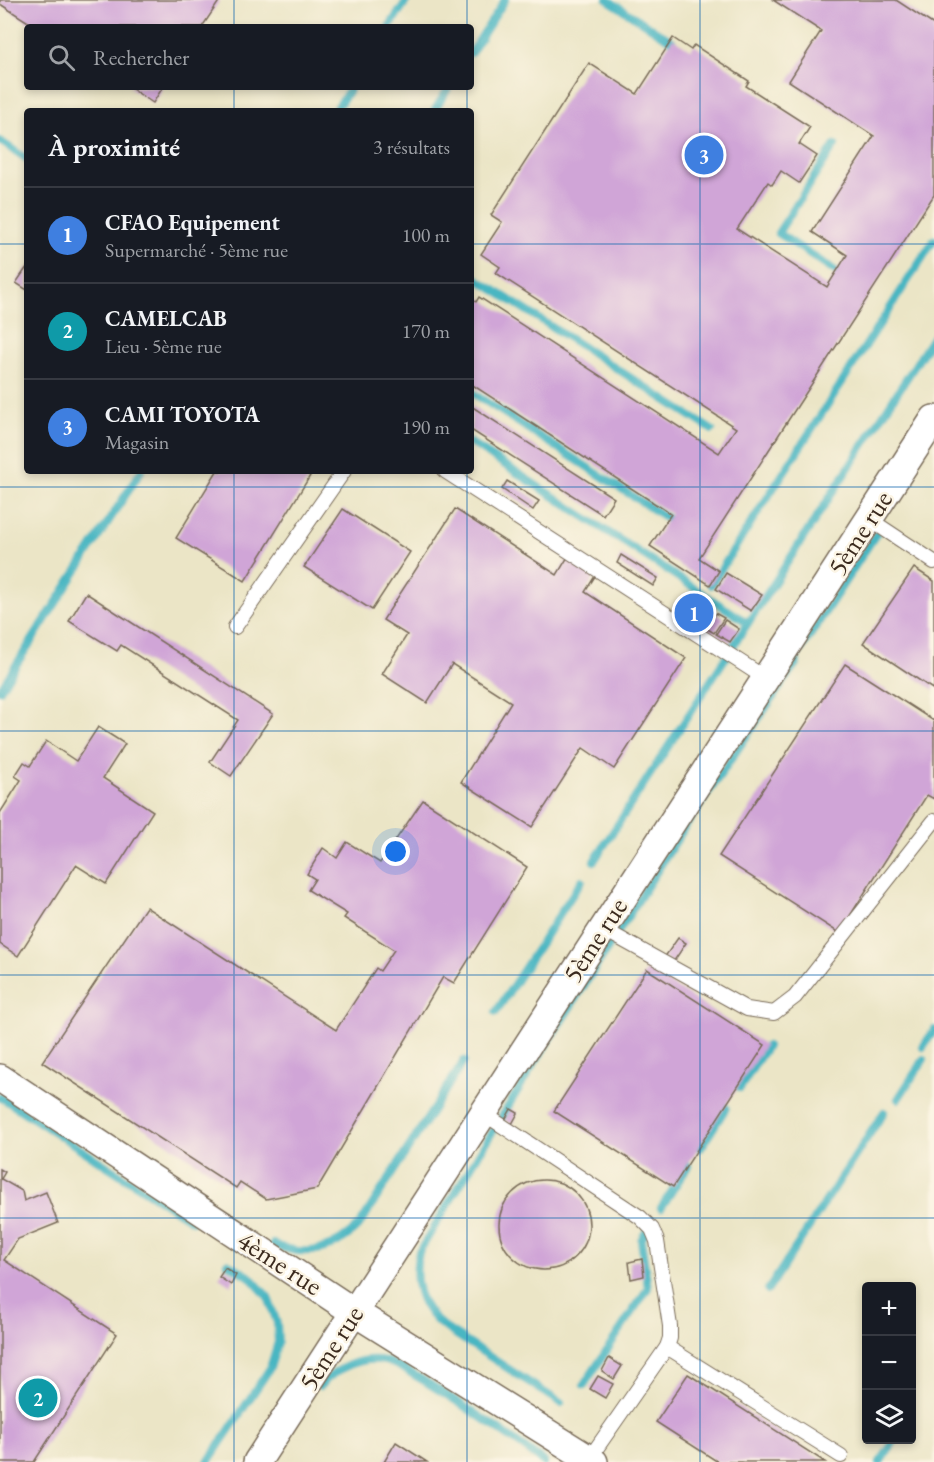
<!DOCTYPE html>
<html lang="fr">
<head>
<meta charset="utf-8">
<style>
	:root { --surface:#171b24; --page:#242831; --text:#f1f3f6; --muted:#9ea1a6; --line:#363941; --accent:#1f6fb2 }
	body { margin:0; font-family:"EB Garamond",serif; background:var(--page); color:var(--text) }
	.controls { position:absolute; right:18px; bottom:18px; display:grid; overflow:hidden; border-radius:6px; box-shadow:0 3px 9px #0003 }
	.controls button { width:54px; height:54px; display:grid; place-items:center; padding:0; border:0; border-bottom:2px solid var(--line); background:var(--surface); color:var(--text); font:30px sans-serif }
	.you { position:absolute; left:396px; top:852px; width:21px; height:21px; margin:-15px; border:4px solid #fff; border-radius:50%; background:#1a73e8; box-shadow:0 0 0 9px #1a73e833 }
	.badge { display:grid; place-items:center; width:39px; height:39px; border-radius:50%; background:var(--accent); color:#fff; font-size:20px; font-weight:700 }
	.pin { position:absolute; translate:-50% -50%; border:3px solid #fff; box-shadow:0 2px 6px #0006 }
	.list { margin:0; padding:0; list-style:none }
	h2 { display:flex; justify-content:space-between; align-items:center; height:78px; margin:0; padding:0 24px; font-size:26px }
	h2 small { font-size:20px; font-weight:400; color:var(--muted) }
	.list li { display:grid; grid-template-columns:39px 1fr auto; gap:18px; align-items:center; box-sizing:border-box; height:96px; padding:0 24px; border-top:2px solid var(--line) }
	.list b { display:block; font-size:22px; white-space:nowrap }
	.list p { margin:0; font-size:20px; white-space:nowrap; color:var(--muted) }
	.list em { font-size:20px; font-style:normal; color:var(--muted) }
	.icon { flex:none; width:33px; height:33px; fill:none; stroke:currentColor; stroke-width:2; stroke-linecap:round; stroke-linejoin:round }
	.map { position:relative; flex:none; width:934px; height:1462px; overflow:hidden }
	.search { position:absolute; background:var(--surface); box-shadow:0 3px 9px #0003; left:24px; top:24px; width:450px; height:66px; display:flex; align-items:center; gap:15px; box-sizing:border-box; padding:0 21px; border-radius:6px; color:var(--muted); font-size:22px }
	.panel { position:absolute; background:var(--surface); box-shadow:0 3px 9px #0003; left:24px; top:108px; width:450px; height:366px; border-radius:6px }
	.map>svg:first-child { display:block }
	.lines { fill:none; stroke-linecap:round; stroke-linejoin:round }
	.stream { stroke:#48b6c2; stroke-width:8 }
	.building { fill:#d0a5d7 }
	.service-casing { stroke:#796b59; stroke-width:16 }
	.minor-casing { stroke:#796b59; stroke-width:30 }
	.service { stroke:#fff; stroke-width:14 }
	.minor { stroke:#fff; stroke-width:27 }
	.grid { fill:none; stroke:#1f6fb2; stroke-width:1.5; stroke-opacity:0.55 }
	.labels { text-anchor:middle; stroke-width:5; stroke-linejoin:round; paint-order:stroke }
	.street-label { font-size:27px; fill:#3b2a1e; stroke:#fcf5e5 }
</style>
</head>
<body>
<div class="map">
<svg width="934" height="1462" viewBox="0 0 934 1462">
	<rect width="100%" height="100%" fill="#fcf5e5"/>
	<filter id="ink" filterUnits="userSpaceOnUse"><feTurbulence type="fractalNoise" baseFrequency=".0167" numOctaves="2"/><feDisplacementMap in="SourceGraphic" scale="12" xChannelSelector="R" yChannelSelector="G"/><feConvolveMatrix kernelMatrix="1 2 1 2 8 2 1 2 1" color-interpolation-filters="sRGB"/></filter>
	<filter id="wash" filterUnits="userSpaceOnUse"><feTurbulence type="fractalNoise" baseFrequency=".008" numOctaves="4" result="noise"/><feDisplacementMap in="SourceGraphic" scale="24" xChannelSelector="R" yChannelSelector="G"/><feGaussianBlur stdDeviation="1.35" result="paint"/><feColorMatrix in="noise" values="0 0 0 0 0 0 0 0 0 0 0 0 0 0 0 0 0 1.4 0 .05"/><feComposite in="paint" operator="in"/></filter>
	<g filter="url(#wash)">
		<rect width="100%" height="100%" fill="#ebe5c6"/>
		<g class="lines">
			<g class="stream">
				<path d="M608 0 672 41"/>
				<path d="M389 27 407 0"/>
				<path d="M471 53 505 0"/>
				<path d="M335 111 351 87"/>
				<path d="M434 111 449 87"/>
				<path d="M0 141 27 159"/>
				<path d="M835 145 778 233 837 272"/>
				<path d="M471 275 712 430"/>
				<path d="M471 392 668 519"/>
				<path d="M471 443 748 623"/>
				<path d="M711 585 934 240"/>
				<path d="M796 657 876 534"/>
				<path d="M0 690 141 471"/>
				<path d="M594 861 934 336"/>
				<path d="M496 1012 582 880"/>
				<path d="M923 1047 934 1030"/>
				<path d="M740 1088 767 1046"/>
				<path d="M0 1097 192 1221"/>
				<path d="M898 1099 924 1059"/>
				<path d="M701 1148 726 1108"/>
				<path d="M661 1208 688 1166"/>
				<path d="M273 1244C306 1259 336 1250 360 1224L464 1061"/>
				<path d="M768 1290 884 1112"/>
				<path d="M584 1385 648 1288 641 1240 647 1230"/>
				<path d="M320 1386C336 1368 361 1356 385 1361 400 1365 413 1375 426 1382 467 1407 506 1434 544 1462"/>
				<path d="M561 1403 444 1327C419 1308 412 1281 419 1252L534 1064 685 827 797 662"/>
				<path d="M208 1462 270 1368 278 1342 277 1323 268 1297 249 1276 227 1263"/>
				<path d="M880 1462 895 1440"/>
			</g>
		</g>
		<g id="blocks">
			<g class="building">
				<path d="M0 0H220L202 27H36L0 4Z"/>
				<path d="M773 0H896L934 25V195L699 558 719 571 710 585 650 546 671 514 471 384V298L476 302 479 297 719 453 736 428 496 273 500 267 481 254 502 222 491 215 589 63 637 94 673 38 691 50 694 45 749 81 746 86 810 127 799 144 817 156 799 183 781 171 772 185 768 182 737 229 827 287 847 255 812 232 874 136 789 81 821 31Z"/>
				<path d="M129 87H163L153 103Z"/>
				<path d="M27 267V290L16 283Z"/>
				<path d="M471 406 614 498 603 515 471 430Z"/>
				<path d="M217 471H303L310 476 245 581 176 538Z"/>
				<path d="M507 481 539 501 533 510 502 489Z"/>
				<path d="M343 509 410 552 372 610 304 567Z"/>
				<path d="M455 509 557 575 569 555 597 573 585 592 686 658 614 769 583 748 532 827 461 782 511 702 452 664 427 703 382 674 407 635 383 620Z"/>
				<path d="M621 555 658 578 653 586 617 563Z"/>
				<path d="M914 568 934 581V690L863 643Z"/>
				<path d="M726 573 762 595 751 611 716 589Z"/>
				<path d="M86 593 273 714 231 776 210 762 238 720 121 645 117 651 69 621Z"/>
				<path d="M688 595 714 611 701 632 675 615Z"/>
				<path d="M715 613 724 618 714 633 706 628Z"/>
				<path d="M725 620 739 629 730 642 716 634Z"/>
				<path d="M845 664 934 721V799L927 795 839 933 719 856Z"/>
				<path d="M98 727 125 744 103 778 153 811 106 884 76 865 18 956 0 944V813L21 780 15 776 24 762 30 766 46 741 76 761Z"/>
				<path d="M423 800 527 867 454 983 443 977 317 1189 266 1199 240 1182 236 1188 42 1062 146 907 336 1030 376 968 380 971 394 950 344 918 347 914 308 890 315 879 307 874 323 848 337 858 347 842 380 863Z"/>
				<path d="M678 938 686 943 672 964 664 958Z"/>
				<path d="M647 969 765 1045 673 1187 554 1111Z"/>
				<path d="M511 1109 518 1113 512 1124 505 1120Z"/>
				<path d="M0 1169 5 1172 1 1179 22 1191 24 1201 46 1192 58 1223 18 1239 4 1260 117 1334 34 1462H0Z"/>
				<circle cx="544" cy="1225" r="45"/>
				<path d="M642 1259 644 1276 631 1279 629 1262Z"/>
				<path d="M225 1268 236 1275 231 1285 219 1277Z"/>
				<path d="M609 1358 622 1366 614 1379 602 1371Z"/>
				<path d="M688 1374 825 1462H718L656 1422Z"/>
				<path d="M598 1376 613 1384 605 1398 590 1389Z"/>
				<path d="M396 1442 427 1462H384Z"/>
			</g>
		</g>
	</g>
	<g filter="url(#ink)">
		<use href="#blocks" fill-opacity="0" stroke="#796b59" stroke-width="1.5"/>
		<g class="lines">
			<g class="service-casing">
				<g id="service">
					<path d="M445 471 765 678"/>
					<path d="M869 519 934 562"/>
					<path d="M235 627 344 471"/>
					<path d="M603 929 747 1009 774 1013 795 997 934 821"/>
					<path d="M483 1113 640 1217 652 1229 657 1241 670 1326V1338L667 1347 589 1459"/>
					<path d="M667 1347 841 1456"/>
				</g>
			</g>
			<g class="minor-casing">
				<g id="minor">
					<path d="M0 1078 354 1312 594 1462"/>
					<path d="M257 1462 934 419"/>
				</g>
			</g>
			<use href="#service" class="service"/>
			<use href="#minor" class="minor"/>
		</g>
	</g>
	<path class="grid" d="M234 0V27M467 0V27M700 0V1462M234 87V111M467 87V111M0 244H27M471 244H934M234 471V1462M467 471V1462M0 487H934M0 731H934M0 975H934M0 1218H934"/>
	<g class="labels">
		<g class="street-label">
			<text transform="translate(860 533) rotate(-57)" y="9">5ème rue</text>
			<text transform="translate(595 940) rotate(-57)" y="9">5ème rue</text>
			<text transform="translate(280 1263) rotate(33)" y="9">4ème rue</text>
			<text transform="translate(331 1348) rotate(-57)" y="9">5ème rue</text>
		</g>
	</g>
</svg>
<div class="controls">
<button>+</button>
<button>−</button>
<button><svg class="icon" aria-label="layers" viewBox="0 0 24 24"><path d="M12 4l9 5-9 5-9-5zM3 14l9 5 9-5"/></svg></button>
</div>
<div class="you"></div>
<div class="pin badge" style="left:694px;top:613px;background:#3f7fe0">1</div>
<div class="pin badge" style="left:38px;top:1398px;background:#0f9aa8">2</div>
<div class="pin badge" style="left:704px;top:155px;background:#3f7fe0">3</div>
<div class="search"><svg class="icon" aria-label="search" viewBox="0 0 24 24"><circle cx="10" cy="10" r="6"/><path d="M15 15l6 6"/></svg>Rechercher</div>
<section class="panel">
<h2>À proximité<small>3 résultats</small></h2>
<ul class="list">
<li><span class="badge" style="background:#3f7fe0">1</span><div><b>CFAO Equipement</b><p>Supermarché · 5ème rue</p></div><em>100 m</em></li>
<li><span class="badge" style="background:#0f9aa8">2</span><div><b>CAMELCAB</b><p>Lieu · 5ème rue</p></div><em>170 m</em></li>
<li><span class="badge" style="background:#3f7fe0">3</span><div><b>CAMI TOYOTA</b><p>Magasin</p></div><em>190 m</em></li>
</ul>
</section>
</div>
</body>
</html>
